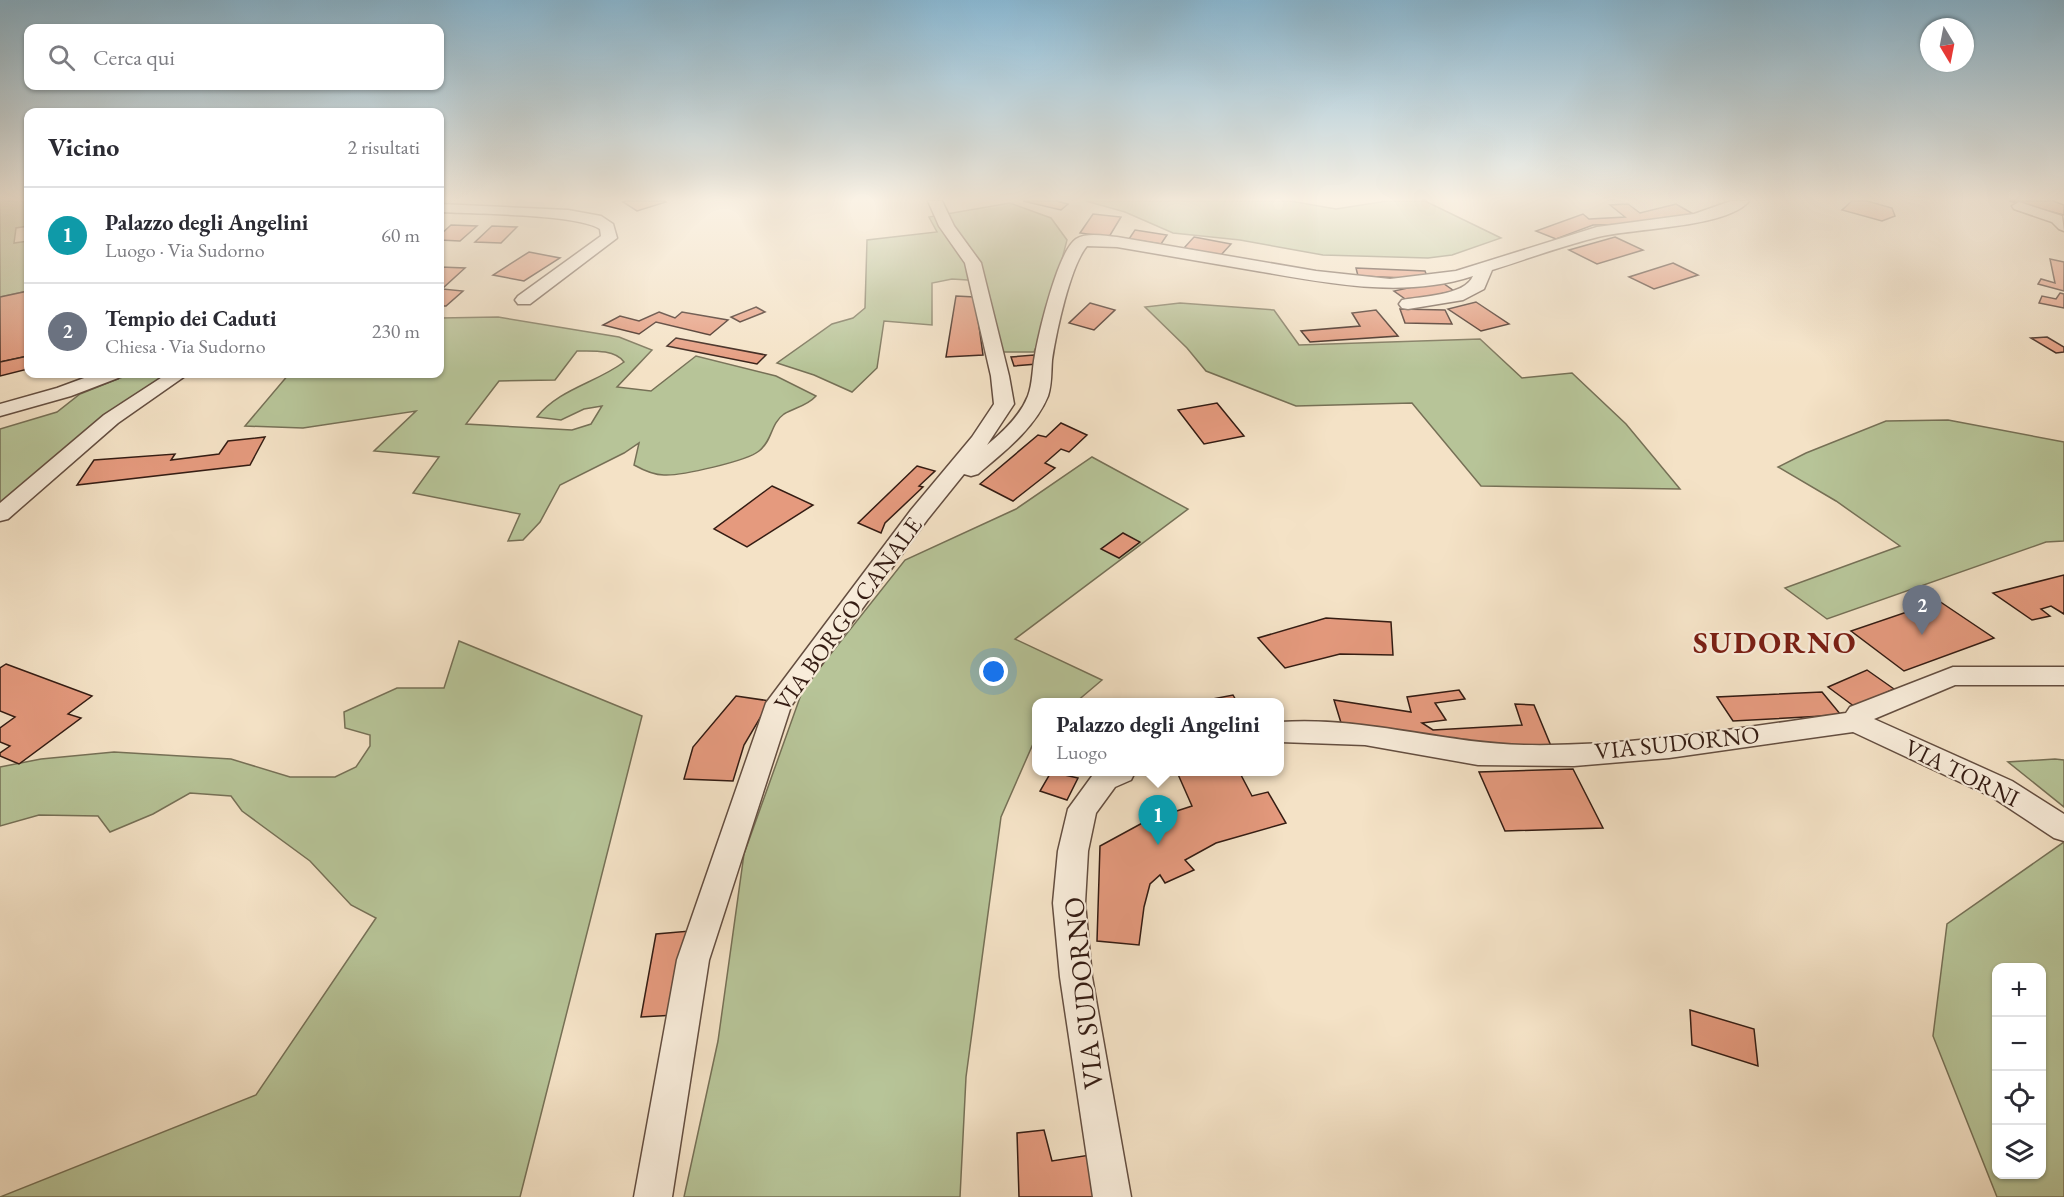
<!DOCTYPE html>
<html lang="it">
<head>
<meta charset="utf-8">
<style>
	:root { --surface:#fff; --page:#f7f7f7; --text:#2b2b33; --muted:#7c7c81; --line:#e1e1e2; --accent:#2563eb }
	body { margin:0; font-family:"EB Garamond",serif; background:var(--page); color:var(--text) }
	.controls { position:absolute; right:18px; bottom:18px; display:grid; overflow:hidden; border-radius:12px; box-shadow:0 2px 4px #0004 }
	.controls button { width:54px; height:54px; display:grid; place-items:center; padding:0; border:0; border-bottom:2px solid var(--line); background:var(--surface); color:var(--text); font:30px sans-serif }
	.compass { position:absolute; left:1920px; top:18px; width:54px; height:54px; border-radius:50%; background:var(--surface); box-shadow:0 2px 4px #0004; rotate:170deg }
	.you { position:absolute; left:994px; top:672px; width:21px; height:21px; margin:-15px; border:4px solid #fff; border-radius:50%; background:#1a73e8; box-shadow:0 0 0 9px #1a73e833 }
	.badge { display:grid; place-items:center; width:39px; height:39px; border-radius:50%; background:var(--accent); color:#fff; font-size:20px; font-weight:700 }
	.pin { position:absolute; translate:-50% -50px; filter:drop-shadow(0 2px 3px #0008) }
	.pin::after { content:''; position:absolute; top:32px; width:21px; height:18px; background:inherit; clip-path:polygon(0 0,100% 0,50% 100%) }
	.popup { position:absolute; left:1032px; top:698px; width:252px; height:78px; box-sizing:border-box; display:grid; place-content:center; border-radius:12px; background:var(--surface); filter:drop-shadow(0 2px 4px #0005); font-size:20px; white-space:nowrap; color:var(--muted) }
	.popup b { font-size:22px; color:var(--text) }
	.popup::after { content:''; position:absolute; left:50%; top:100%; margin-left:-12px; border:12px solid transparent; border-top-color:var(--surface) }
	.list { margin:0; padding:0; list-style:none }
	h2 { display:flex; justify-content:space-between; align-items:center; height:78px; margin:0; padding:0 24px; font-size:26px }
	h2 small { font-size:20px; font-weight:400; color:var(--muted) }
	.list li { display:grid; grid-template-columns:39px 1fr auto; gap:18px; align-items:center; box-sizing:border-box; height:96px; padding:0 24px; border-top:2px solid var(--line) }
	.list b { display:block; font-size:22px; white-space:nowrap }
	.list p { margin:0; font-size:20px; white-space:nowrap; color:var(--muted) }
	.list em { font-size:20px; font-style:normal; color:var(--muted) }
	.icon { flex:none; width:33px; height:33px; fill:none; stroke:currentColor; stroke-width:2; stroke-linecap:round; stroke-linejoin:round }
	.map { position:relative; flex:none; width:2064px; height:1197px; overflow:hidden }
	.search { position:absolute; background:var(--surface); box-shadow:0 2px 4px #0004; left:24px; top:24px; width:420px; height:66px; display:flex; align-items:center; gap:15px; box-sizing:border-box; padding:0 21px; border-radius:12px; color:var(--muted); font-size:22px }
	.panel { position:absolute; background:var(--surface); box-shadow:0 2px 4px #0004; left:24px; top:108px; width:420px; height:270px; border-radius:12px }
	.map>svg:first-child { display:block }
	.green { fill:#b7c498; stroke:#767056; stroke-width:1.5; fill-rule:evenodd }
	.building { fill:#e59a7e; stroke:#341c13; stroke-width:1.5 }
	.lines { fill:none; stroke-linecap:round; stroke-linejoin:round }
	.street-casing { stroke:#644e40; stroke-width:3 }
	.street { fill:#f8ecda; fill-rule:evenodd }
	.labels { text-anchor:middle; stroke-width:4.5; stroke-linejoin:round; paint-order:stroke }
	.street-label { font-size:24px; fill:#341c13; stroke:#f8ecda }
	.near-street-label { font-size:28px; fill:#341c13; stroke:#f8ecda }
	.district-label { font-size:30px; font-weight:bold; letter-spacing:1.5px; fill:#7a1f14; stroke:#f8ecda }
</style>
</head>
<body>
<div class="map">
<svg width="2064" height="1197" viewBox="0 0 2064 1197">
	<rect width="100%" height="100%" fill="#f4e2c6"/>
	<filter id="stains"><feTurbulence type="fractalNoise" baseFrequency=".00333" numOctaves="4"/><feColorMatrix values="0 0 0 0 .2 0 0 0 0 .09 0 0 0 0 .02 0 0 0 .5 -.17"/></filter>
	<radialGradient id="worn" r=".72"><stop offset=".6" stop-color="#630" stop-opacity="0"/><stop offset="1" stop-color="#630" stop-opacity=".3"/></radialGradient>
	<g class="green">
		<path d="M0 201H28V226L16 228 14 243 28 241V291L0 297Z"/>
		<path d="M1086 201H1290L1336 209 1387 201H1425L1501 238 1452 255 1428 258 1323 255 1240 240 1173 233 1125 212Z"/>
		<path d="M1010 203 1051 218 1067 240 1045 324 1034 352H998L983 281 952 279 932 283V325L884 321 877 368 852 392 814 375 777 363 832 324 853 318 865 308 867 240 937 232 929 217Z"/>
		<path d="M1180 303 1274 310 1299 345 1480 339 1522 378 1572 373 1626 424 1680 489 1481 486 1412 403 1296 406 1206 371 1187 348 1145 307Z"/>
		<path d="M498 317 619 337 652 350 617 387 651 391 696 356 776 376 816 396C807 406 796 407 784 414 770 424 773 440 759 451 747 461 681 476 664 475 654 475 643 470 634 465L639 443 624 453 560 485 540 522 523 540 508 541 520 514 413 493 439 457 374 451 416 411 303 428 245 426 289 374H440V318ZM577 351C591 351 615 349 624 362 596 383 559 389 537 417L561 420 584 409 602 406 591 424 572 430 466 424 499 381 555 380Z"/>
		<path d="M130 374H174L141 396 0 509V429L57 412 80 394Z"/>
		<path d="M1948 420 2064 442V541L2046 542 1827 619 1785 588 1900 546 1836 501 1778 467 1806 453 1886 421Z"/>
		<path d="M1092 457 1188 509 1015 639 1102 680 1076 702H1036V737L1001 817 966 1077 960 1197H684L718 1041 744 854 803 689 905 560 1016 509Z"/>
		<path d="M459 641 642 716 520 1197H0L256 1095 376 918 351 905 310 861 242 811 231 796 190 793 153 814 110 832 98 816 39 815 0 826V767L41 759 114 752 231 759 290 777H335L356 767 370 746V735L345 728 344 712 397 688H444Z"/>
		<path d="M2055 759 2064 760V807L2008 762Z"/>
		<path d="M2064 842V1197H1997L1933 1036 1947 924ZM1996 968H2042V1174H1996Z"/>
	</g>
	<g class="building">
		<path d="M626 201H665L666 202 637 211 623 202Z"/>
		<path d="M1023 201H1057L1068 204 1061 210Z"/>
		<path d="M1852 201H1867L1892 208 1895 216 1882 221 1842 210Z"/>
		<path d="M2009 201H2053L2064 205V215Z"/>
		<path d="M1628 204 1640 213 1676 204 1695 215 1653 224 1593 225 1556 239 1536 231 1583 214 1589 219 1625 217 1610 205Z"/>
		<path d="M1093 214 1121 217 1109 237 1080 233Z"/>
		<path d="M451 225 477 226 460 241 440 240V235Z"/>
		<path d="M492 226 517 227 501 243 475 242Z"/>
		<path d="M1135 230 1167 235 1161 244 1129 239Z"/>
		<path d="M1194 237 1231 244 1221 255 1184 248Z"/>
		<path d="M1615 237 1643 250 1597 264 1569 250Z"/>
		<path d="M529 252 560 258 524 281 493 275Z"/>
		<path d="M2050 259 2064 262V291L2038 284 2041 279 2055 283Z"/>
		<path d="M1673 263 1698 275 1654 289 1629 277Z"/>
		<path d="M440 267 465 268 442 289 463 291 446 306H440Z"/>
		<path d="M1356 268 1425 271 1428 279 1358 276Z"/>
		<path d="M1440 281 1454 291 1408 301 1394 291Z"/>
		<path d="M28 291V356L0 362V297Z"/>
		<path d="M2060 293 2064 294V308L2039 303 2042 296 2056 299Z"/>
		<path d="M956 296 975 297 983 355 946 357Z"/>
		<path d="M1476 302 1509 324 1481 331 1448 309Z"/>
		<path d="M1090 303 1115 310 1094 330 1069 323Z"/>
		<path d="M756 307 765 312 740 322 731 317Z"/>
		<path d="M1400 309 1445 310 1452 324 1405 323Z"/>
		<path d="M1376 310 1398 336 1310 342 1301 331 1360 326 1352 313Z"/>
		<path d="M659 312 675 318 682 312 728 320 710 335 656 322 639 334 603 325 620 316 639 321Z"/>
		<path d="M2047 337 2064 347V352L2056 353 2031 338Z"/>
		<path d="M676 338 766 355 757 364 667 346Z"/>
		<path d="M1034 355 1037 364 1014 366 1011 357Z"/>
		<path d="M28 356V369L0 376V362Z"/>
		<path d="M1217 403 1244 436 1204 444 1178 410Z"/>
		<path d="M1061 423 1087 435 1069 452 1061 449 1045 463 1055 468 1013 501 980 484 1038 435 1046 437Z"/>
		<path d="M265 437 250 465 77 485 94 460 175 454 171 460 219 454 228 441Z"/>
		<path d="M917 466 935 471 919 486 923 487 885 523 881 533 858 523Z"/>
		<path d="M772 486 813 505 747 547 714 529Z"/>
		<path d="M1123 533 1140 542 1119 558 1101 549Z"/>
		<path d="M2064 575V614L2051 606 2041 609 2050 616 2032 620 1993 593Z"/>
		<path d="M1939 601 1994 638 1904 671 1851 631Z"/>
		<path d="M1326 618 1391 622 1393 655 1340 654 1285 668 1258 638Z"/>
		<path d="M6 664 92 696 68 714 81 718 19 764 0 756V753L10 746 0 742V728L15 717 0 711V668Z"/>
		<path d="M1867 670 1894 689 1855 707 1828 687Z"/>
		<path d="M1459 690 1465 699 1435 703 1446 720 1422 723 1433 730 1522 725 1515 704 1534 705 1551 746 1448 744 1342 726 1334 700 1411 712 1407 697Z"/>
		<path d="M1822 692 1841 715 1733 721 1717 697Z"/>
		<path d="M1233 695 1237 702H1197Z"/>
		<path d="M736 696 770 701 744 745 733 781 684 779 693 747Z"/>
		<path d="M1573 769 1603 828 1505 831 1479 772Z"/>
		<path d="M1051 772 1078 778 1067 800 1040 791Z"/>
		<path d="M1177 772H1253L1241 775 1252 796 1268 792 1286 823 1216 843 1185 860 1194 870 1165 883 1160 875 1150 884 1144 907 1139 945 1097 941 1100 846 1146 821 1192 806Z"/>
		<path d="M690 931 676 1015 641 1017 656 934Z"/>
		<path d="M1690 1010 1754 1029 1758 1066 1692 1045Z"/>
		<path d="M1044 1130 1052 1161 1090 1155 1098 1197H1019L1017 1133Z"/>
	</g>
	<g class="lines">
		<g class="street-casing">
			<g id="street">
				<path d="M928 201H942L954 226 981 263 1009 376 1014 404 987 445C1003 432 1020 416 1028 396 1033 383 1032 369 1035 355 1039 332 1058 251 1076 239 1087 232 1105 236 1117 237L1316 271 1390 279 1456 271 1597 227 1694 214 1731 201H1749C1727 228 1633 228 1598 237 1562 246 1527 259 1492 270L1484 289 1463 300 1408 309 1402 308 1399 304 1402 300C1421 296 1465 296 1473 276 1403 299 1327 283 1257 271 1210 263 1164 255 1117 247L1087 246C1070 266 1056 333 1052 360 1051 372 1052 384 1048 396 1035 428 1004 452 978 474L971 476 964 474 927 520 791 706 709 960 672 1197H634L677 960 766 703 911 510 972 437 994 404 991 376 965 263 939 226Z"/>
				<path d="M2019 202 2062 216 2064 231 2059 229 2052 222 2014 209 2012 206Z"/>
				<path d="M440 204 568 210 601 216 613 224 617 238 530 304H518L515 300 518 296 601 236 600 229C578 214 473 214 440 212Z"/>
				<path d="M95 374H120L118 378 71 396 0 416V404L57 388Z"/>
				<path d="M167 374H188L118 423 8 519 0 521V503L104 415Z"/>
				<path d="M1953 667H2064V685H1955L1874 719 2012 781 2064 814V841L2054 838 1992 797 1853 732 1669 758 1574 766 1478 765 1365 745 1280 742V722C1362 716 1442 743 1524 745 1632 747 1740 728 1846 713L1850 707Z"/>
				<path d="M1095 772H1135L1131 780 1115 787 1096 813 1088 851 1085 903 1092 977 1131 1197H1093L1060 977 1053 903 1058 851 1068 809Z"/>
			</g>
		</g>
		<use href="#street" class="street"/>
	</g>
	<linearGradient id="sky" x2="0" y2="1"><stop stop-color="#89b8d3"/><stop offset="0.54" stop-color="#faf2e5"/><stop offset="1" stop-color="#faf2e5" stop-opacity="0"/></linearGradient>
	<rect width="2064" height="369" fill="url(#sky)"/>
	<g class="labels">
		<g class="street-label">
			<text transform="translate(848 614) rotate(-54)" y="8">VIA BORGO CANALE</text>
			<text transform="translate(1677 743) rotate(-6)" y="8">VIA SUDORNO</text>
			<text transform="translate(1962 773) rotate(26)" y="8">VIA TORNI</text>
		</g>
		<g class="near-street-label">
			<text transform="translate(1083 993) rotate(-96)" y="10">VIA SUDORNO</text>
		</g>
		<g class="district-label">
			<text x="1775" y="653">SUDORNO</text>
		</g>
	</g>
	<rect width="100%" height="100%" filter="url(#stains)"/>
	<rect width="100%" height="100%" fill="url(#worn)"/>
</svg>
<div class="controls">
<button>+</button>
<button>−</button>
<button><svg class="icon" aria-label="locate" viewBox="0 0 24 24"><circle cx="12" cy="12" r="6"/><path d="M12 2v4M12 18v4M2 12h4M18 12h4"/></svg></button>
<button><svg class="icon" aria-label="layers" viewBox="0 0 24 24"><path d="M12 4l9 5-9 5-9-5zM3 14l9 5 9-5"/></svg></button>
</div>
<svg class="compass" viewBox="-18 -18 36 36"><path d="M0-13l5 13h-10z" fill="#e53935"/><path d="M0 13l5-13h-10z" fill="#7c7c81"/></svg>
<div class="you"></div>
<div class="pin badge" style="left:1158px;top:845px;background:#0f9aa8">1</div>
<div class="popup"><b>Palazzo degli Angelini</b>Luogo</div>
<div class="pin badge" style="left:1922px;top:635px;background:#6b7280">2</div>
<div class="search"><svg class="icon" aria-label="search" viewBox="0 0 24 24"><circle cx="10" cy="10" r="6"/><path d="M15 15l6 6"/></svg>Cerca qui</div>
<section class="panel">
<h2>Vicino<small>2 risultati</small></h2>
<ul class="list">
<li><span class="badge" style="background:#0f9aa8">1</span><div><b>Palazzo degli Angelini</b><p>Luogo · Via Sudorno</p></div><em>60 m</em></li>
<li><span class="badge" style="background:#6b7280">2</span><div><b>Tempio dei Caduti</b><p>Chiesa · Via Sudorno</p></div><em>230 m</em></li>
</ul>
</section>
</div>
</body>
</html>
